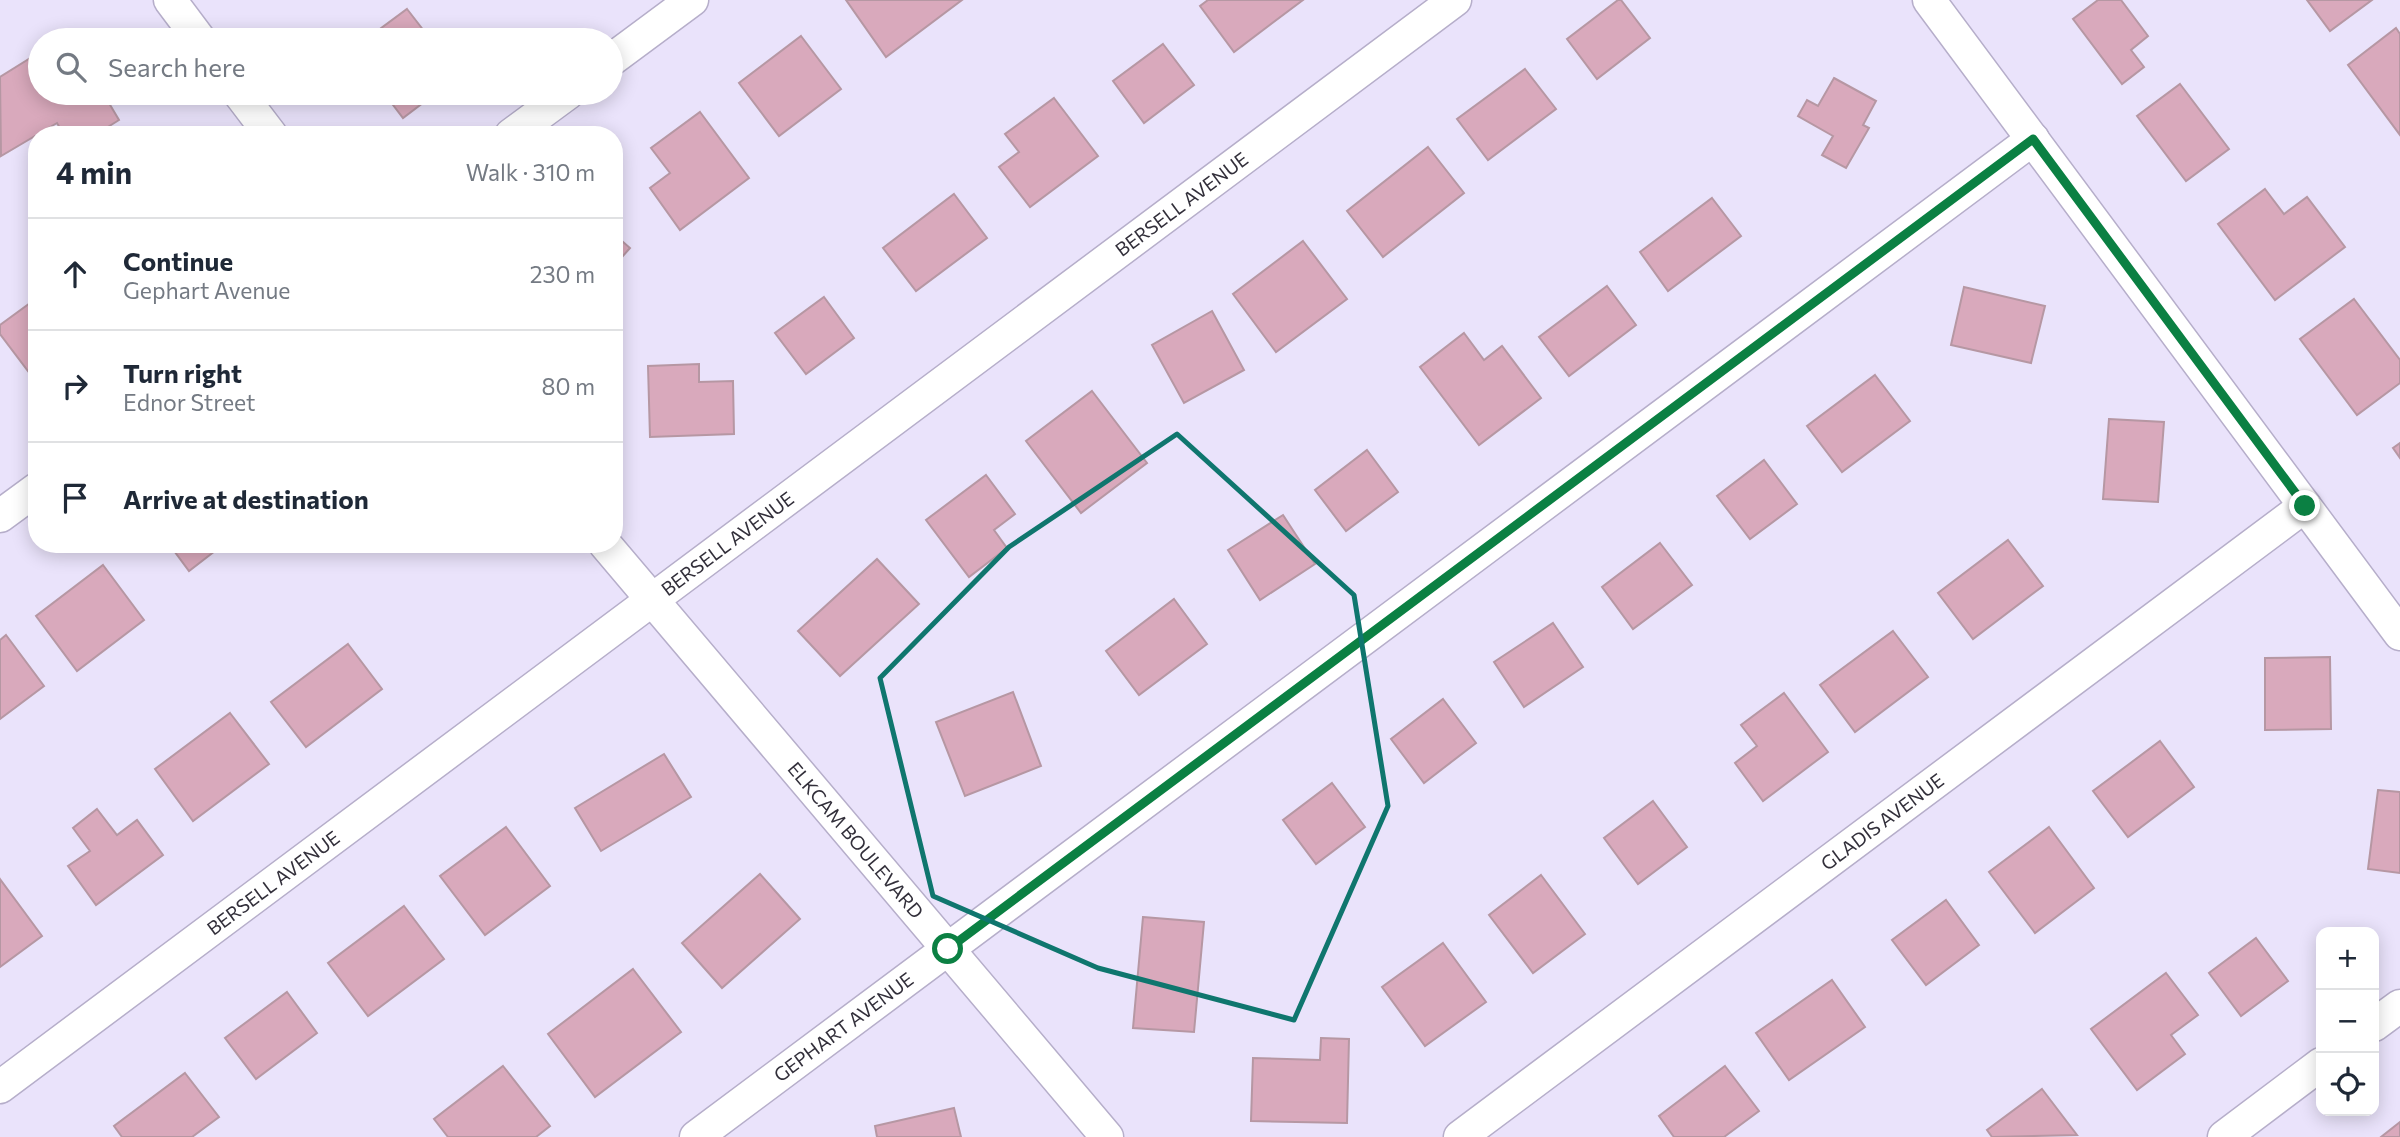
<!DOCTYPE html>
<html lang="en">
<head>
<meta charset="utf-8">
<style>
	:root { --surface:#fff; --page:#f2f2f3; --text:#1f2937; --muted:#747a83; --line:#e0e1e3 }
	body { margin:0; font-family:Commissioner,sans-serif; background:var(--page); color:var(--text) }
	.controls { position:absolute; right:21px; bottom:21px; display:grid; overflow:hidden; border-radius:14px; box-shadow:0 4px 18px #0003 }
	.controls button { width:63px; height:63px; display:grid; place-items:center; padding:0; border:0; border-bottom:2px solid var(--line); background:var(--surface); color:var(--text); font:35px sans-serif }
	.stop { position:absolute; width:21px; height:21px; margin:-16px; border:5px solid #0b8043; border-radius:50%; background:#fff }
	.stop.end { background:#0b8043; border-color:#fff; box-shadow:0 2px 7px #0008 }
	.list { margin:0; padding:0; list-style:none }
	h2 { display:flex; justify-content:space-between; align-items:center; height:91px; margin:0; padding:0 28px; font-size:30px }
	h2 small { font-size:23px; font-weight:400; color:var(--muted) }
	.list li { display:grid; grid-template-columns:46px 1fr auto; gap:21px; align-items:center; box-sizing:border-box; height:112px; padding:0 28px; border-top:2px solid var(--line) }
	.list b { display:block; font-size:26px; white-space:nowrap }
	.list p { margin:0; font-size:23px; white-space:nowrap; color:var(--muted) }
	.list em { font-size:23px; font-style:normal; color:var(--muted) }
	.icon { flex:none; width:38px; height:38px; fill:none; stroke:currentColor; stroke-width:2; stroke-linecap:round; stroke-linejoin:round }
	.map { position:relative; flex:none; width:2400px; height:1137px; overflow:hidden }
	.search { position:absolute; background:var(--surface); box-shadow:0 4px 18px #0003; left:28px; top:28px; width:595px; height:77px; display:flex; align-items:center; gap:18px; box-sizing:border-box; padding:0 24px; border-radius:38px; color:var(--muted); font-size:26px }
	.panel { position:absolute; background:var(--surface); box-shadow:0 4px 18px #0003; left:28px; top:126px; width:595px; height:427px; border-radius:28px }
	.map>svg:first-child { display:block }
	.building { fill:#d9a9bc; stroke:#b697a3; stroke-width:2 }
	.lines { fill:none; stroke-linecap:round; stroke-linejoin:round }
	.minor-casing { stroke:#b6aeca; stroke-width:35 }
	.minor { stroke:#fff; stroke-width:32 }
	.route { stroke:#0b8043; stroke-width:9 }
	.marked { fill:none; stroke:#0f766e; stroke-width:5; stroke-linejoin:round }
	.labels { text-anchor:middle; stroke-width:7; stroke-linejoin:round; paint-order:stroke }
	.street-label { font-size:19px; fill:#322f3a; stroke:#eae3fb }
</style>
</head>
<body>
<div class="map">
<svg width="2400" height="1137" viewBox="0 0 2400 1137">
	<rect width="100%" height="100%" fill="#eae3fb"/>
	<g class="building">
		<path d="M846 0H962L886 57Z"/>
		<path d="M1208 0H1303L1234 52 1200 6Z"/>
		<path d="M1618 0H1621L1650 38 1597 79 1567 39Z"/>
		<path d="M2098 0H2121L2148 36 2131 50 2144 67 2122 84 2073 19Z"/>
		<path d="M2307 0H2372L2330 31Z"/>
		<path d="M407 9 431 40H365Z"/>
		<path d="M2396 28 2400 34V135L2348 65Z"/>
		<path d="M801 36 841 89 779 136 739 83Z"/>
		<path d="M1163 44 1194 85 1144 123 1113 81Z"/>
		<path d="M40 52V93H103L119 120 95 135H64L57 123 1 156 0 77Z"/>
		<path d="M1525 69 1556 109 1488 160 1457 119Z"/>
		<path d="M1834 78 1876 101 1863 125 1869 128 1846 168 1822 155 1833 136 1798 116 1807 100 1818 106Z"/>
		<path d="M2180 84 2229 149 2186 181 2137 116Z"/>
		<path d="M384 93H436L403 118Z"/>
		<path d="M1054 98 1098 156 1030 207 999 167 1019 152 1005 134Z"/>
		<path d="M700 112 749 178 680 230 650 188 670 173 651 148Z"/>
		<path d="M1428 147 1464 193 1383 257 1347 211Z"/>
		<path d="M2265 189 2284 214 2307 197 2345 247 2275 300 2218 224Z"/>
		<path d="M954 194 987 238 916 291 883 248Z"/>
		<path d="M1712 198 1741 236 1668 291 1640 252Z"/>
		<path d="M614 234 630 248 614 266Z"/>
		<path d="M1303 241 1347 299 1276 352 1233 294Z"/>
		<path d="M1607 286 1636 325 1569 376 1539 337Z"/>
		<path d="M1964 287 2045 306 2031 363 1951 345Z"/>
		<path d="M824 297 854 338 806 374 775 333Z"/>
		<path d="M37 298V378L34 379 0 334V325Z"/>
		<path d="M2354 299 2400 360V383L2357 415 2300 339Z"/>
		<path d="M1212 311 1244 370 1184 403 1152 345Z"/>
		<path d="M1464 333 1484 360 1502 346 1541 398 1479 445 1420 367Z"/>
		<path d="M699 364V382L733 381 734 434 650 437 648 366Z"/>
		<path d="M1875 375 1910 421 1842 472 1807 426Z"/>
		<path d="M1092 391 1147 463 1081 513 1026 441Z"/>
		<path d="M2109 419 2164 422 2158 502 2103 499Z"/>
		<path d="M2400 443V458L2393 448Z"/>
		<path d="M1367 450 1398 492 1346 531 1315 490Z"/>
		<path d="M1764 460 1797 504 1750 539 1717 496Z"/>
		<path d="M986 475 1015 514 994 530 1007 548 969 577 926 520Z"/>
		<path d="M1283 515 1315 564 1260 600 1228 550Z"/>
		<path d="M2008 540 2043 586 1973 639 1938 593Z"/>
		<path d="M1660 543 1692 585 1633 629 1602 587Z"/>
		<path d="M169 544H224L189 571Z"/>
		<path d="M877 559 919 604 840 676 798 631Z"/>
		<path d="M103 565 144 620 77 671 36 616Z"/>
		<path d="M1174 599 1207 644 1139 695 1106 651Z"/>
		<path d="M1553 623 1583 667 1524 707 1494 662Z"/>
		<path d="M1893 631 1928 677 1855 732 1820 685Z"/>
		<path d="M6 635 44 686 0 719V640Z"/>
		<path d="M348 644 382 689 306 747 271 702Z"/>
		<path d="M2330 657 2331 729 2265 730V658Z"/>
		<path d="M1013 692 1041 766 965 796 936 722Z"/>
		<path d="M1784 693 1828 752 1763 801 1735 763 1757 746 1741 725Z"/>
		<path d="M1443 699 1476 743 1424 783 1391 739Z"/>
		<path d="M230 713 269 764 193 821 155 769Z"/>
		<path d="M2160 741 2194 787 2128 837 2093 791Z"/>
		<path d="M664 754 691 797 601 851 575 808Z"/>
		<path d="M1332 783 1365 827 1316 864 1283 820Z"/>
		<path d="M2378 790 2400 792V873L2368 869Z"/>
		<path d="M1653 801 1687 847 1638 884 1604 838Z"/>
		<path d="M97 809 117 835 137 820 163 855 96 905 68 866 90 851 73 828Z"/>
		<path d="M506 827 550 886 485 935 440 876Z"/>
		<path d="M2049 827 2094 888 2035 933 1989 872Z"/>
		<path d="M760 874 800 919 722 988 682 943Z"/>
		<path d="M1541 875 1585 934 1533 973 1489 915Z"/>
		<path d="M0 879 42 936 0 967Z"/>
		<path d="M1946 900 1979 945 1926 985 1892 940Z"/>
		<path d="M404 906 444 959 368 1016 328 963Z"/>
		<path d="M1143 917 1204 922 1194 1032 1133 1028Z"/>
		<path d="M2256 938 2288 981 2241 1016 2209 973Z"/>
		<path d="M1443 943 1486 1002 1425 1046 1382 987Z"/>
		<path d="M633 969 681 1032 595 1097 548 1034Z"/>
		<path d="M2166 973 2198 1015 2171 1035 2185 1054 2137 1090 2091 1029Z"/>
		<path d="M1832 980 1865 1027 1789 1080 1756 1033Z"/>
		<path d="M287 992 317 1033 256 1079 225 1038Z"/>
		<path d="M1321 1038 1349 1039 1347 1123 1251 1121 1253 1058 1320 1060Z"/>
		<path d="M503 1066 550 1126 536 1137H448L434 1119Z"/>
		<path d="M1725 1066 1759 1111 1724 1137H1674L1659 1116Z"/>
		<path d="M185 1073 219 1117 192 1137H122L114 1126Z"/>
		<path d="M2042 1089 2077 1135 1992 1137 1987 1130Z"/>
		<path d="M954 1108 961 1137H877L875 1126Z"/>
		<path d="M2400 1122V1137H2381Z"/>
	</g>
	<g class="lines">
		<g class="minor-casing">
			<g id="minor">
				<path d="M170 0 200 40"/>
				<path d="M1929 0 2400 634"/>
				<path d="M611 60 692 0"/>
				<path d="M239 93 271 135"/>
				<path d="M511 135 568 93"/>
				<path d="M0 516 37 489"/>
				<path id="s1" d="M605 544 1107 1137"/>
				<path d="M2374 1025 2400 1006"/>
				<path id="s2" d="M0 1087 1455 0"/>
				<path id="s3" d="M696 1137 2033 139"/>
				<path id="s4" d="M1460 1137 2305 506"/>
				<path d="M2224 1137 2321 1064"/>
			</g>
		</g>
		<use href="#minor" class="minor"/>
	</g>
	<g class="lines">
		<path class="route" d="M948 949 2033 139 2305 506"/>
	</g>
	<path class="marked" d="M1177 434 1354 595 1388 806 1294 1020 1098 968 933 896 880 678 1009 547Z"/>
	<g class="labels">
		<g class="street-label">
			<text dy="7" stroke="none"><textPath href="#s2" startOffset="1475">BERSELL AVENUE</textPath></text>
			<text dy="7" stroke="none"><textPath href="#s2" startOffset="908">BERSELL AVENUE</textPath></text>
			<text dy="7" stroke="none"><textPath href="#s4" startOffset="527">GLADIS AVENUE</textPath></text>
			<text dy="7" stroke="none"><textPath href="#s1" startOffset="388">ELKCAM BOULEVARD</textPath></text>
			<text dy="7" stroke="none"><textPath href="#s2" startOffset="341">BERSELL AVENUE</textPath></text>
			<text dy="7" stroke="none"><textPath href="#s3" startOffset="184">GEPHART AVENUE</textPath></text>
		</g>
	</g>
</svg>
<div class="controls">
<button>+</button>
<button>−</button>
<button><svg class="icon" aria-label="locate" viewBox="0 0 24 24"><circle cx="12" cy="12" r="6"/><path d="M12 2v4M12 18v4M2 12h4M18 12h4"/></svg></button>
</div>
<div class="stop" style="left:948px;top:949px"></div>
<div class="stop end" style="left:2305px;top:506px"></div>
<div class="search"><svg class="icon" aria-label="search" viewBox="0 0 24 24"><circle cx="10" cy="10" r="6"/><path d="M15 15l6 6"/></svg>Search here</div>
<section class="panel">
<h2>4 min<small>Walk · 310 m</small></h2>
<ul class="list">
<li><svg class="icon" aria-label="ahead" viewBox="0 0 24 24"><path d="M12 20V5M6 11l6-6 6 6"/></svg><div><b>Continue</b><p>Gephart Avenue</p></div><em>230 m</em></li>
<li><svg class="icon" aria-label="right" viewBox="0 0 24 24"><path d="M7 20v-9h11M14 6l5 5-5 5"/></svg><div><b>Turn right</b><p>Ednor Street</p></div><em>80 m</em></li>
<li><svg class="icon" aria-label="arrive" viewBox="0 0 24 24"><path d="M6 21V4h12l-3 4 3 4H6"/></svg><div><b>Arrive at destination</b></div></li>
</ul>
</section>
</div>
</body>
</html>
